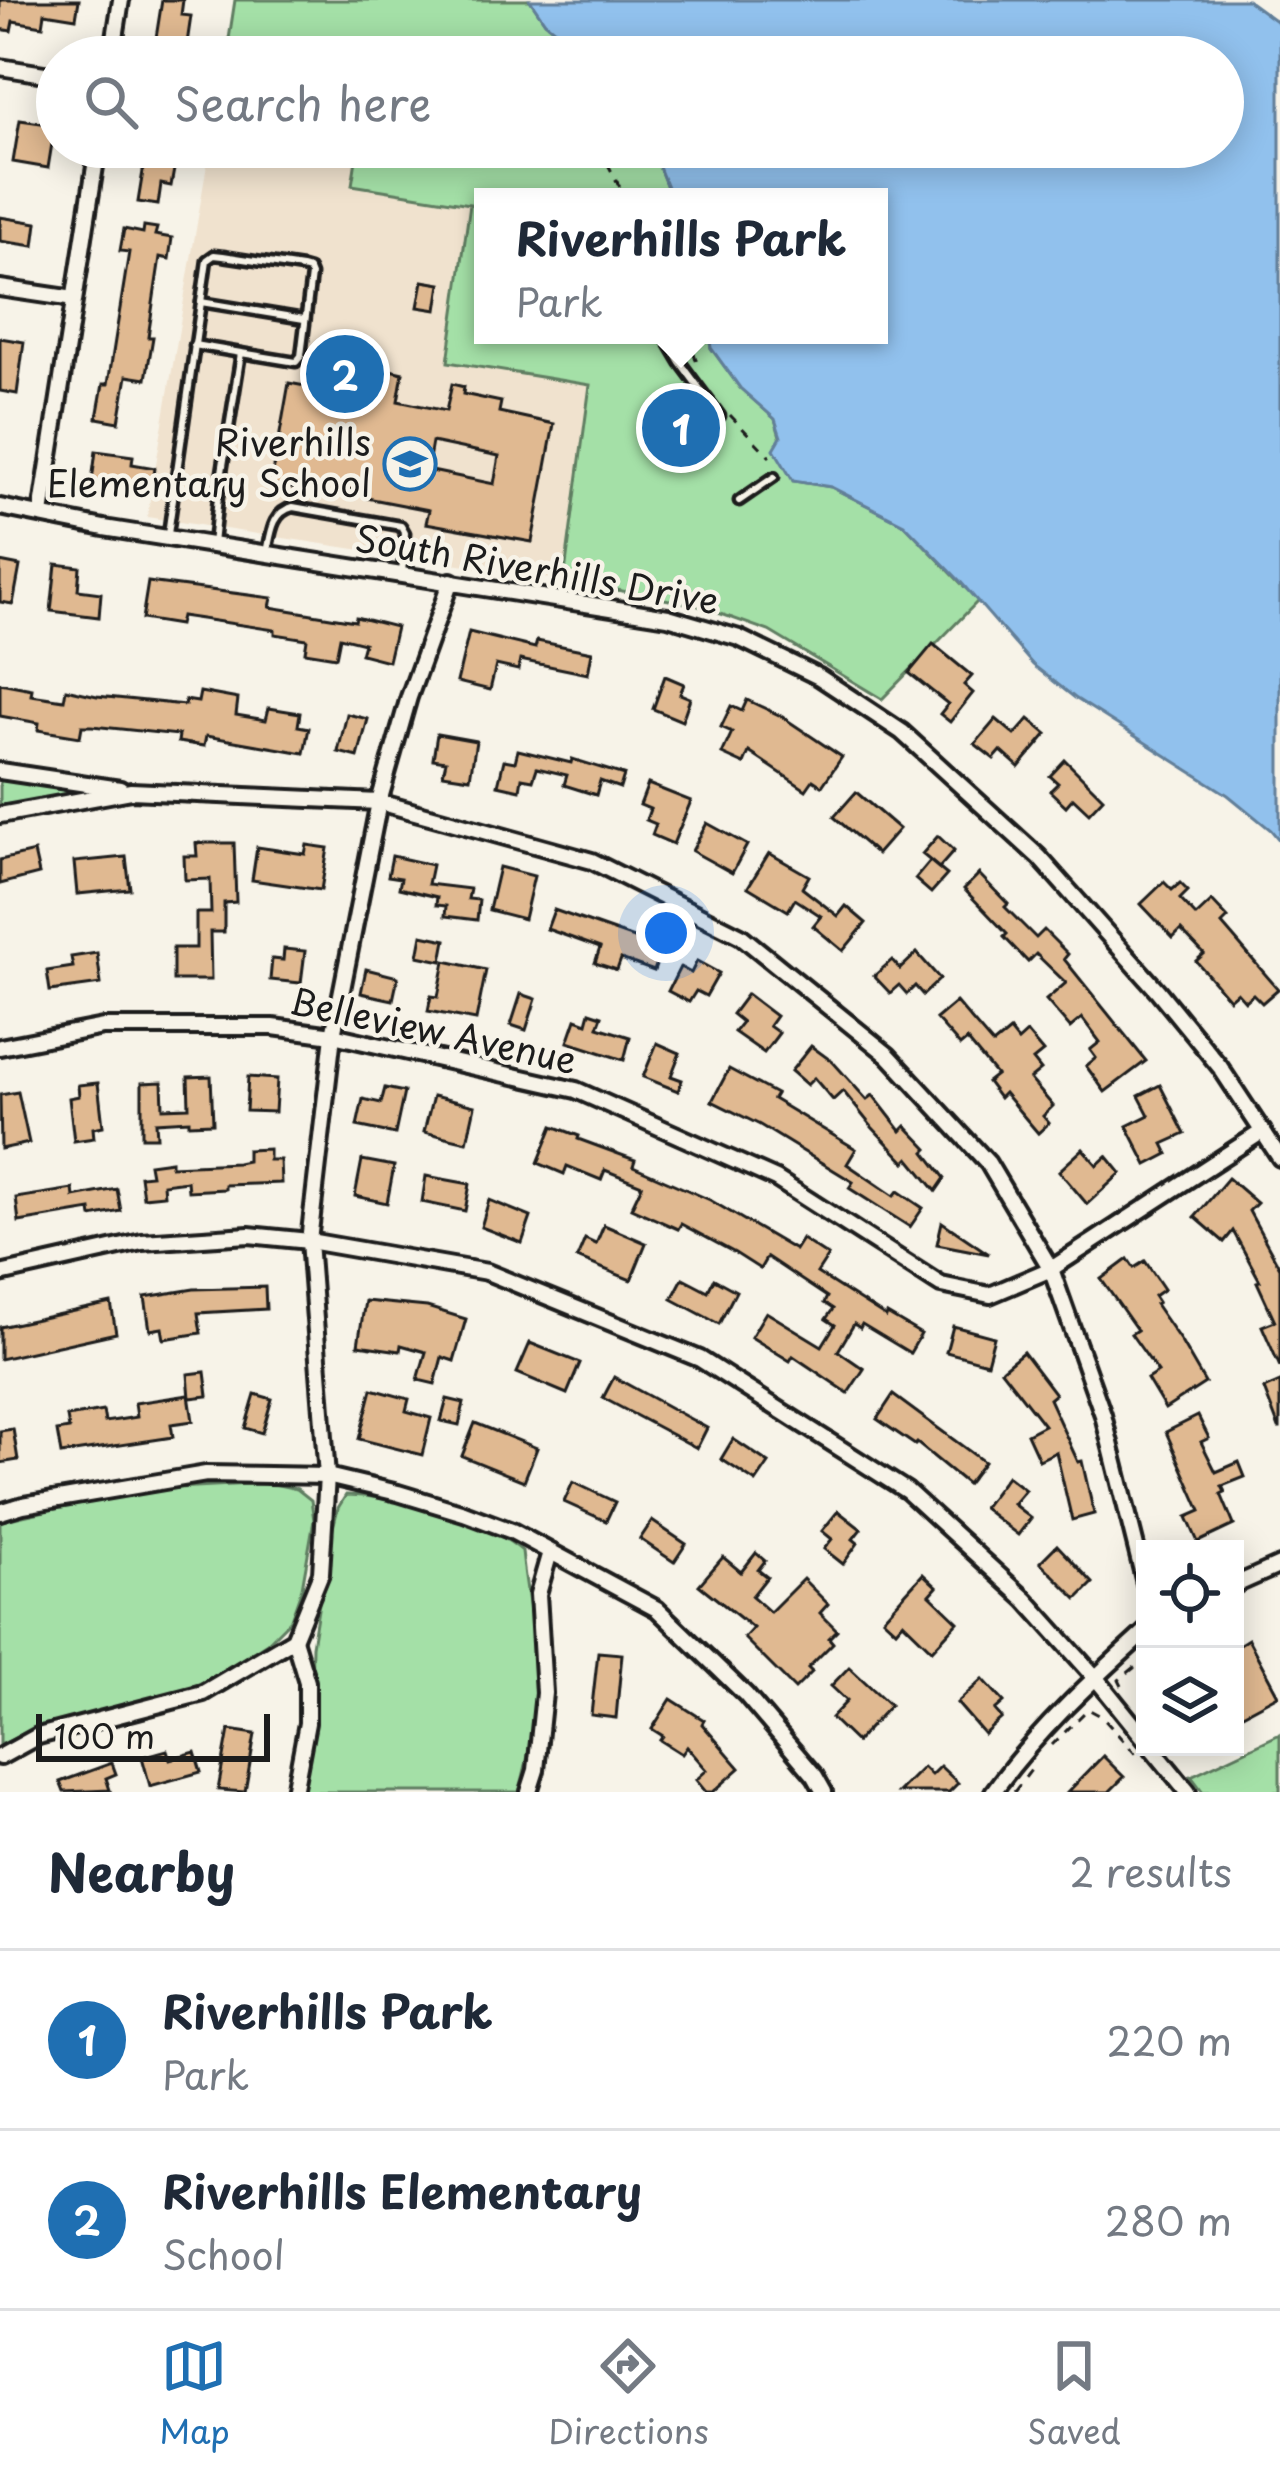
<!DOCTYPE html>
<html lang="en">
<head>
<meta charset="utf-8">
<style>
	:root { --surface:#fff; --page:#f6f6f7; --text:#1f2937; --muted:#747a83; --line:#e0e1e3; --accent:#1f6fb2 }
	body { margin:0; font-family:"Playpen Sans",sans-serif; background:var(--page); color:var(--text) }
	.controls { position:absolute; right:36px; bottom:36px; display:grid; overflow:hidden; border-radius:0px; box-shadow:0 6px 30px #0003 }
	.controls button { width:108px; height:108px; display:grid; place-items:center; padding:0; border:0; border-bottom:3px solid var(--line); background:var(--surface); color:var(--text); font:60px sans-serif }
	.scale { position:absolute; left:36px; bottom:30px; width:234px; box-sizing:border-box; padding-left:12px; border:6px solid #1c1c1c; border-top:0; font-size:33px; line-height:42px; white-space:nowrap; color:#1c1c1c; -webkit-text-stroke:9px #f7f3e8; paint-order:stroke }
	.you { position:absolute; left:666px; top:933px; width:42px; height:42px; margin:-30px; border:9px solid #fff; border-radius:50%; background:#1a73e8; box-shadow:0 0 0 18px #1a73e833 }
	.badge { display:grid; place-items:center; width:78px; height:78px; border-radius:50%; background:var(--accent); color:#fff; font-size:39px; font-weight:700 }
	.pin { position:absolute; translate:-50% -50%; border:6px solid #fff; box-shadow:0 3px 12px #0006 }
	.popup { position:absolute; left:474px; top:188px; width:414px; height:156px; box-sizing:border-box; display:grid; place-content:center; border-radius:0px; background:var(--surface); filter:drop-shadow(0 3px 9px #0005); font-size:39px; white-space:nowrap; color:var(--muted) }
	.popup b { font-size:45px; color:var(--text) }
	.popup::after { content:''; position:absolute; left:50%; top:100%; margin-left:-24px; border:24px solid transparent; border-top-color:var(--surface) }
	.list { margin:0; padding:0; list-style:none }
	h2 { display:flex; justify-content:space-between; align-items:center; height:156px; margin:0; padding:0 48px; font-size:51px }
	h2 small { font-size:39px; font-weight:400; color:var(--muted) }
	.list li { display:grid; grid-template-columns:78px 1fr auto; gap:36px; align-items:center; box-sizing:border-box; height:180px; padding:0 48px; border-top:3px solid var(--line) }
	.list b { display:block; font-size:45px; white-space:nowrap }
	.list p { margin:0; font-size:39px; white-space:nowrap; color:var(--muted) }
	.list em { font-size:39px; font-style:normal; color:var(--muted) }
	.icon { flex:none; width:66px; height:66px; fill:none; stroke:currentColor; stroke-width:2; stroke-linecap:round; stroke-linejoin:round }
	.map { position:relative; flex:none; width:1280px; height:1792px; overflow:hidden }
	.search { position:absolute; background:var(--surface); box-shadow:0 6px 30px #0003; left:36px; right:36px; top:36px; height:132px; display:flex; align-items:center; gap:30px; box-sizing:border-box; padding:0 42px; border-radius:66px; color:var(--muted); font-size:45px }
	.sheet { height:516px; background:var(--surface) }
	nav { display:flex; justify-content:space-around; align-items:center; box-sizing:border-box; height:168px; border-top:3px solid var(--line); background:var(--surface); font-size:33px; color:var(--muted) }
	nav a { display:grid; justify-items:center; gap:6px }
	nav .on { color:var(--accent) }
	.map>svg:first-child { display:block }
	.built { fill:#f0e2ce }
	.green { fill:#a4e0a7; stroke:#607e62; stroke-width:3 }
	.water { fill:#91c1ed; stroke:#627f99; stroke-width:3 }
	.building { fill:#e0b991; stroke:#1c1c1c; stroke-width:3; fill-rule:evenodd }
	.lines { fill:none; stroke-linecap:round; stroke-linejoin:round }
	.lane-casing { stroke:#1c1c1c; stroke-width:15 }
	.street-casing { stroke:#1c1c1c; stroke-width:22 }
	.path { stroke:#1c1c1c; stroke-width:3; stroke-dasharray:9 9; stroke-linecap:butt }
	.lane { stroke:#f7f3e8; stroke-width:6 }
	.street { stroke:#f7f3e8; stroke-width:14 }
	.labels { text-anchor:middle; stroke-width:9; stroke-linejoin:round; paint-order:stroke }
	.poi-label { font-size:36px; fill:#1c1c1c; stroke:#f7f3e8; text-anchor:end }
	.street-label { font-size:36px; fill:#1c1c1c; stroke:#f7f3e8 }
</style>
</head>
<body>
<div class="map">
<svg width="1280" height="1792" viewBox="0 0 1280 1792">
	<rect width="100%" height="100%" fill="#f7f3e8"/>
	<filter id="ink" filterUnits="userSpaceOnUse"><feTurbulence type="fractalNoise" baseFrequency=".00833" numOctaves="2"/><feDisplacementMap in="SourceGraphic" scale="24" xChannelSelector="R" yChannelSelector="G"/><feConvolveMatrix kernelMatrix="1 2 1 2 8 2 1 2 1" color-interpolation-filters="sRGB"/></filter>
	<g filter="url(#ink)">
		<g class="built">
			<path d="M228 39 340 57H225Z"/>
			<path d="M210 147H358L352 184 470 205 447 363 591 385 563 581 147 517Z"/>
		</g>
		<g class="green">
			<path d="M235 0H530L545 22 588 57H344L229 39Z"/>
			<path d="M358 147H651L671 197H483V335H709L711 348 740 388 775 419 793 481 831 487 904 524 978 601 882 699 769 631 696 605 564 580 590 385 448 362 470 204 352 185Z"/>
			<path d="M0 779 98 792 0 812Z"/>
			<path d="M269 1483 297 1489 311 1500 314 1520 302 1588 291 1619 267 1643 221 1673 186 1690 37 1728 0 1745V1521L140 1490Z"/>
			<path d="M346 1495C394 1496 486 1519 522 1551 524 1576 529 1600 532 1625 539 1680 535 1738 519 1792H301L310 1744 312 1646 328 1548 338 1508Z"/>
			<path d="M1280 1734V1792H1203L1191 1776Z"/>
		</g>
		<path class="water" d="M530 0H1247L1280 24V841L1271 830 1228 795 1075 698 1033 665 959 580 904 524 831 487 793 481 774 449 781 437 775 419 740 388 711 348 709 335H879V197H671L651 147H1223V57H588L545 22Z"/>
		<g class="building">
			<path d="M0 0H79L76 18 45 13 43 26 13 21 11 31 0 29Z"/>
			<path d="M162 0H183L181 15 191 16 185 57H153Z"/>
			<path d="M20 120 55 125 48 168 13 162Z"/>
			<path d="M147 147H178L171 186 161 184 158 205 138 202Z"/>
			<path d="M0 217 37 223 34 246 0 241Z"/>
			<path d="M144 226 157 228 155 235 172 238 169 259 160 257 148 337H153L146 379 127 376 119 422 97 418 103 384H108L129 252 120 251 124 229 143 233Z"/>
			<path d="M423 281 441 284 437 310 418 307Z"/>
			<path d="M0 338 24 342 17 394 0 391Z"/>
			<path d="M330 345 382 355 381 368 403 373 398 401 446 411 452 384 464 387 463 394 501 402 499 412 554 424 532 542 426 523 429 510 367 498 368 493 324 484 322 494 271 484 289 383 321 389ZM432 442 499 456 494 484 427 470Z"/>
			<path d="M96 451 133 456 132 464 155 468 151 495 134 492V487L92 481Z"/>
			<path d="M0 562 20 566 13 604 0 602Z"/>
			<path d="M56 564 80 567 78 590 101 593 99 617 51 611Z"/>
			<path d="M148 582 272 598 270 607 355 621 356 617 396 627 388 661 361 654 364 643 340 637 336 657 305 652 307 639 275 634V630L181 616 179 625 142 619Z"/>
			<path d="M469 632 535 648 537 641 592 652 588 674 520 660 518 670 496 665 490 690 457 682Z"/>
			<path d="M933 644 972 676 964 685 973 693 950 722 940 714 948 704 909 673Z"/>
			<path d="M665 676 684 684 680 694 690 698 682 721 653 709Z"/>
			<path d="M0 683 32 689 31 695 64 700 66 689 97 696 185 705V700L198 702 200 692 238 699 236 715 266 720 269 708 300 713 298 726 309 728 304 753 206 736 204 746 178 742 179 735 92 726H82L80 737 38 730 39 723 0 716Z"/>
			<path d="M747 700 781 716 842 757 822 786 813 780 806 790 749 752 744 764 722 754 732 732 721 727 731 706 742 711Z"/>
			<path d="M347 714 368 719 358 757 338 752Z"/>
			<path d="M996 719 1015 735 1029 719 1047 734 1019 767 1001 751 994 759 975 744Z"/>
			<path d="M437 734 476 741 470 778 443 774 446 761 433 759Z"/>
			<path d="M518 750 571 763 572 759 624 775 620 788 600 781 596 795 564 785 567 775 537 768 533 780 522 778 520 790 498 785 504 760 515 762Z"/>
			<path d="M1065 760 1103 798 1089 813 1073 798 1066 806 1050 791 1058 783 1050 776Z"/>
			<path d="M648 784 691 801 673 844 652 835 656 824 646 820 650 809 640 805Z"/>
			<path d="M856 792 899 829 877 854 834 817Z"/>
			<path d="M707 823 747 845 732 873 692 851Z"/>
			<path d="M938 836 954 851 939 868 922 854Z"/>
			<path d="M196 843H234L236 902 224 903V932H210L211 980H173V948H196V913H211L210 879 185 880 184 856H197Z"/>
			<path d="M307 845 328 848 321 890 252 880 257 847 305 854Z"/>
			<path d="M34 852 39 874 0 884V860Z"/>
			<path d="M769 853 809 876 802 888 838 916 846 906 866 923 843 951 813 926 821 916 795 899 788 911 748 887Z"/>
			<path d="M392 856 432 865 428 884 470 889 468 899 479 900 477 920 445 916 446 906 436 905 437 897 399 888 401 878 388 876Z"/>
			<path d="M126 857 130 889 77 894 74 862Z"/>
			<path d="M930 861 947 875 931 893 915 879Z"/>
			<path d="M499 867 534 876 524 919 489 910Z"/>
			<path d="M979 874 1008 904 1005 907 1036 938 1044 930 1068 954 1064 959 1146 1061 1105 1092 1086 1066 1096 1058 1090 1050 1100 1042 1082 1018 1070 1028 1046 1000 1066 983 1036 954 1028 962 1004 937 1007 934 964 889Z"/>
			<path d="M1164 882 1172 890 1180 883 1188 891 1180 899 1196 916 1212 901 1228 918 1222 924 1278 989 1262 1003 1253 994 1245 1001 1237 992 1229 999 1196 961 1204 954 1181 930 1173 938 1141 904Z"/>
			<path d="M554 910 662 948 654 971 621 959 617 970 595 963 600 948 547 929Z"/>
			<path d="M422 935 446 940 442 961 418 956Z"/>
			<path d="M284 949 305 951 301 983 270 980 272 959 283 960Z"/>
			<path d="M97 953 101 984 50 991 47 971 73 967 71 957Z"/>
			<path d="M917 953 940 979 923 995 915 986 907 994 899 985 890 993 874 976 892 960 900 969Z"/>
			<path d="M445 961 486 970 476 1020 428 1011 431 996 438 997Z"/>
			<path d="M697 961 719 973 706 996 696 991 689 1002 668 991 680 967 691 973Z"/>
			<path d="M366 969 398 977 393 1000 361 993Z"/>
			<path d="M521 994 536 999 526 1030 511 1025Z"/>
			<path d="M747 994 776 1016 769 1026 779 1033 764 1053 734 1032 742 1022 732 1014Z"/>
			<path d="M956 1002 993 1045 1010 1031 1018 1041 1027 1033 1043 1052 1033 1060 1041 1070 1030 1079 1053 1106 1043 1116 1049 1123 1038 1133 1004 1093 999 1098 987 1082 996 1075 967 1040 960 1046 936 1019Z"/>
			<path d="M590 1012 602 1016 598 1027 630 1037 624 1060 568 1042 576 1019 587 1023Z"/>
			<path d="M657 1043 680 1053 671 1076 682 1080 678 1091 643 1077Z"/>
			<path d="M811 1046 833 1062 867 1100 873 1095 901 1131 906 1126 928 1149 925 1152 945 1178 936 1191 909 1158 905 1162 872 1127 843 1091 833 1100 814 1078 807 1085 791 1071Z"/>
			<path d="M729 1069 776 1094 773 1099 856 1149 847 1164 894 1196 898 1191 923 1208 910 1227 849 1188 853 1182 760 1125 712 1101Z"/>
			<path d="M211 1076 213 1123 189 1124V1120L156 1122 157 1137H142V1083L162 1082 163 1108 189 1107 188 1077Z"/>
			<path d="M248 1077 277 1079 275 1112 246 1111Z"/>
			<path d="M98 1083 103 1126 93 1128 94 1138 74 1141 69 1098 79 1096 78 1085Z"/>
			<path d="M1160 1085 1185 1134 1163 1144 1168 1154 1147 1165 1127 1126 1149 1115 1139 1096Z"/>
			<path d="M385 1088 404 1092 395 1134 357 1126 363 1099 381 1103Z"/>
			<path d="M18 1092 29 1143 1 1149 0 1095Z"/>
			<path d="M433 1096 475 1106 467 1142 424 1132Z"/>
			<path d="M553 1126 579 1136 578 1139 635 1160 633 1166 710 1200 795 1250 802 1239 828 1256 817 1273 886 1317 887 1314 921 1334 910 1353 862 1324 860 1328 854 1324 838 1351 864 1369 848 1393 793 1356 790 1361 751 1337 766 1312 822 1346 835 1325 826 1319 833 1309 824 1303 827 1297 767 1257 760 1269 735 1253 681 1224 678 1229 631 1208 642 1185 605 1170 601 1180 567 1166 564 1174 538 1163Z"/>
			<path d="M269 1149V1160H280L281 1183 225 1185V1189L188 1191 187 1181 163 1184 164 1195 143 1197 140 1176 151 1175 149 1164 171 1161V1166L237 1163 247 1161V1150Z"/>
			<path d="M1083 1149 1097 1165 1107 1156 1121 1173 1087 1204 1059 1171Z"/>
			<path d="M362 1160 394 1166 387 1203 355 1196Z"/>
			<path d="M426 1176 470 1184 465 1211 422 1202Z"/>
			<path d="M1228 1178 1257 1203 1249 1211 1280 1268V1367L1262 1326 1275 1321 1257 1282 1260 1281 1233 1231 1224 1242 1195 1217Z"/>
			<path d="M73 1189 74 1197 117 1189 121 1211 92 1217 91 1210 19 1222 16 1198Z"/>
			<path d="M489 1200 531 1217 522 1243 481 1227Z"/>
			<path d="M942 1222 989 1254 937 1244Z"/>
			<path d="M604 1225 646 1243 631 1280 577 1258 585 1239 596 1244Z"/>
			<path d="M1128 1259 1134 1268 1145 1261 1164 1289 1154 1296 1158 1302 1155 1304 1180 1340 1205 1383 1165 1409 1147 1379 1158 1372 1131 1334 1137 1330 1101 1279Z"/>
			<path d="M683 1278 708 1291 714 1279 736 1291 719 1324 672 1299Z"/>
			<path d="M265 1287 266 1309 198 1313 201 1333 164 1339 162 1328 150 1330 145 1297 194 1289Z"/>
			<path d="M365 1301 427 1307 466 1319 454 1361 442 1357 435 1384 418 1380 426 1352 401 1345 400 1351 358 1345Z"/>
			<path d="M111 1303 116 1333 0 1359V1327Z"/>
			<path d="M953 1326 994 1337 987 1363 946 1352Z"/>
			<path d="M530 1343 580 1363 567 1394 517 1373Z"/>
			<path d="M1023 1352 1055 1394 1049 1399 1078 1462 1082 1461 1094 1514 1072 1520 1056 1452 1039 1460 1027 1434 1044 1425 1001 1370Z"/>
			<path d="M205 1372 208 1396 190 1398 188 1374Z"/>
			<path d="M614 1377 707 1428 697 1448 603 1398Z"/>
			<path d="M1280 1382V1428H1279L1264 1389Z"/>
			<path d="M372 1389 409 1399 406 1411 431 1418 422 1455 359 1439Z"/>
			<path d="M255 1394 272 1399 262 1433 245 1428Z"/>
			<path d="M189 1395 193 1421 171 1424 173 1437 61 1454 57 1431 69 1429 67 1417 103 1411 105 1422 137 1417 135 1403Z"/>
			<path d="M893 1395 984 1462 967 1484 917 1443 915 1445 877 1419Z"/>
			<path d="M447 1399 464 1403 459 1425 441 1421Z"/>
			<path d="M1198 1416 1209 1438 1201 1442 1216 1472 1239 1462 1245 1477 1222 1486 1225 1492 1221 1494 1234 1525 1198 1542 1187 1517 1201 1511 1166 1432Z"/>
			<path d="M475 1423 537 1448 524 1481 462 1456Z"/>
			<path d="M13 1429 18 1460 0 1463V1431Z"/>
			<path d="M733 1439 769 1463 756 1482 721 1459Z"/>
			<path d="M1007 1476 1025 1490 1013 1504 1031 1518 1018 1535 983 1508Z"/>
			<path d="M573 1482 615 1502 606 1521 564 1502Z"/>
			<path d="M838 1511 861 1529 853 1539 858 1543 843 1564 824 1549 832 1539 822 1531Z"/>
			<path d="M652 1521 686 1544 674 1562 640 1539Z"/>
			<path d="M1057 1545 1093 1583 1077 1599 1040 1562Z"/>
			<path d="M756 1553 765 1561 758 1570 767 1577 752 1596 770 1612 803 1579 828 1604 820 1613 837 1630 829 1638 833 1643 808 1668 812 1672 795 1689 744 1638 753 1628 699 1585 723 1557 741 1572Z"/>
			<path d="M923 1574 937 1587 930 1595 958 1622 932 1650 903 1622 896 1630 883 1618Z"/>
			<path d="M1248 1639 1278 1695 1235 1718V1647Z"/>
			<path d="M598 1652 622 1654 616 1718 591 1715Z"/>
			<path d="M849 1667 890 1705 856 1742 831 1718 847 1701 831 1686Z"/>
			<path d="M983 1679 1004 1702 995 1710 1002 1718 984 1734 957 1703Z"/>
			<path d="M671 1699 704 1720 702 1724 740 1768 713 1792H706L696 1780 707 1770 687 1747 682 1754 660 1740 663 1736 652 1729Z"/>
			<path d="M229 1730 255 1734 245 1792 218 1790Z"/>
			<path d="M167 1750 170 1759 195 1752 201 1772 150 1786 142 1757Z"/>
			<path d="M1103 1756 1124 1777 1109 1792H1068Z"/>
			<path d="M112 1763 116 1774 106 1778 110 1790 64 1792 60 1782Z"/>
			<path d="M940 1766 958 1783 949 1792H898L923 1767 931 1775Z"/>
		</g>
		<g class="lines">
			<g class="lane-casing">
				<g id="lane">
					<path d="M201 302 304 319"/>
					<path d="M664 335 680 362 720 416"/>
					<path d="M194 345 241 353"/>
					<path d="M739 501 774 477"/>
					<path d="M168 534 207 260 214 255 223 256 302 268 309 270 311 275 301 356 296 362 241 353 218 497 213 544"/>
					<path d="M267 553C271 533 272 512 293 507L401 526 405 533 402 574"/>
				</g>
			</g>
			<g class="street-casing">
				<g id="street">
					<path d="M112 57 121 0"/>
					<path d="M0 67 57 76"/>
					<path d="M0 288 74 299"/>
					<path d="M0 507 104 528 668 617 739 638 819 677 902 732 1039 857 1158 991 1220 1067 1280 1158"/>
					<path d="M41 514 98 147"/>
					<path d="M0 771 120 789"/>
					<path d="M0 815 131 791 379 802 592 861 741 936 888 1055 988 1163 1051 1269 1103 1415 1145 1583"/>
					<path d="M0 1047 103 1027H273L333 1035 576 1090 776 1179 941 1285 990 1295 1051 1269 1263 1131"/>
					<path d="M0 1274 142 1242 249 1235 309 1241 487 1272 700 1359 907 1491 1026 1600 1095 1677 1145 1739"/>
					<path d="M0 1512 23 1505 206 1474 327 1476 398 1493 464 1513 512 1531 657 1609 746 1695 815 1776 824 1792"/>
					<path d="M1235 1585 1280 1565"/>
					<path d="M1151 1747 1188 1792"/>
					<path d="M0 1757 38 1736 203 1693 294 1639 321 1573 327 1476 309 1241 333 1035 379 802 409 697 451 581"/>
					<path d="M294 1792 307 1723V1682L294 1639"/>
					<path d="M529 1792 536 1770 544 1693 538 1594 550 1552"/>
					<path d="M993 1792C1036 1732 1091 1681 1145 1632"/>
				</g>
			</g>
			<g class="path">
				<path d="M599 147 625 197"/>
				<path d="M689 335 698 367"/>
				<path d="M730 415 770 457"/>
				<path d="M1122 1686 1119 1680 1145 1659"/>
				<path d="M1052 1745 1088 1709 1101 1716 1140 1759"/>
				<path d="M1014 1792 1031 1770"/>
			</g>
			<use href="#lane" class="lane"/>
			<use href="#street" class="street"/>
		</g>
	</g>
	<defs>
		<g id="school-ring" transform="scale(2.7)"><circle r="9.5" fill="#f7f3e8" stroke="#1f6fb2" stroke-width="1.5"/><path d="M0-5L7-2L0 1L-7-2ZM-4 1L0 2.5L4 1V4Q0 6-4 4Z" fill="#1f6fb2"/></g>
	</defs>
	<g fill-rule="evenodd">
		<use href="#school-ring" x="410" y="464"/>
	</g>
	<g class="labels">
		<g class="poi-label">
			<text x="371" y="456">Riverhills<tspan x="371" dy="41">Elementary School</tspan></text>
		</g>
		<g class="street-label">
			<text transform="translate(537 570) rotate(10)" y="13">South Riverhills Drive</text>
			<text transform="translate(433 1031) rotate(12)" y="13">Belleview Avenue</text>
		</g>
	</g>
</svg>
<div class="controls">
<button><svg class="icon" aria-label="locate" viewBox="0 0 24 24"><circle cx="12" cy="12" r="6"/><path d="M12 2v4M12 18v4M2 12h4M18 12h4"/></svg></button>
<button><svg class="icon" aria-label="layers" viewBox="0 0 24 24"><path d="M12 4l9 5-9 5-9-5zM3 14l9 5 9-5"/></svg></button>
</div>
<div class="scale">100 m</div>
<div class="you"></div>
<div class="pin badge" style="left:681px;top:428px">1</div>
<div class="popup"><b>Riverhills Park</b>Park</div>
<div class="pin badge" style="left:345px;top:374px">2</div>
<div class="search"><svg class="icon" aria-label="search" viewBox="0 0 24 24"><circle cx="10" cy="10" r="6"/><path d="M15 15l6 6"/></svg>Search here</div>
</div>
<section class="sheet">
<h2>Nearby<small>2 results</small></h2>
<ul class="list">
<li><span class="badge">1</span><div><b>Riverhills Park</b><p>Park</p></div><em>220 m</em></li>
<li><span class="badge">2</span><div><b>Riverhills Elementary</b><p>School</p></div><em>280 m</em></li>
</ul>
</section>
<nav>
<a class="on"><svg class="icon" aria-label="map" viewBox="0 0 24 24"><path d="M3 6l6-2 6 2 6-2v14l-6 2-6-2-6 2zM9 4v14M15 6v14"/></svg>Map</a>
<a><svg class="icon" aria-label="directions" viewBox="0 0 24 24"><path d="M12 3l9 9-9 9-9-9zM9 14v-3h6M13 9l2 2-2 2"/></svg>Directions</a>
<a><svg class="icon" aria-label="saved" viewBox="0 0 24 24"><path d="M7 4h10v16l-5-4-5 4z"/></svg>Saved</a>
</nav>
</body>
</html>
